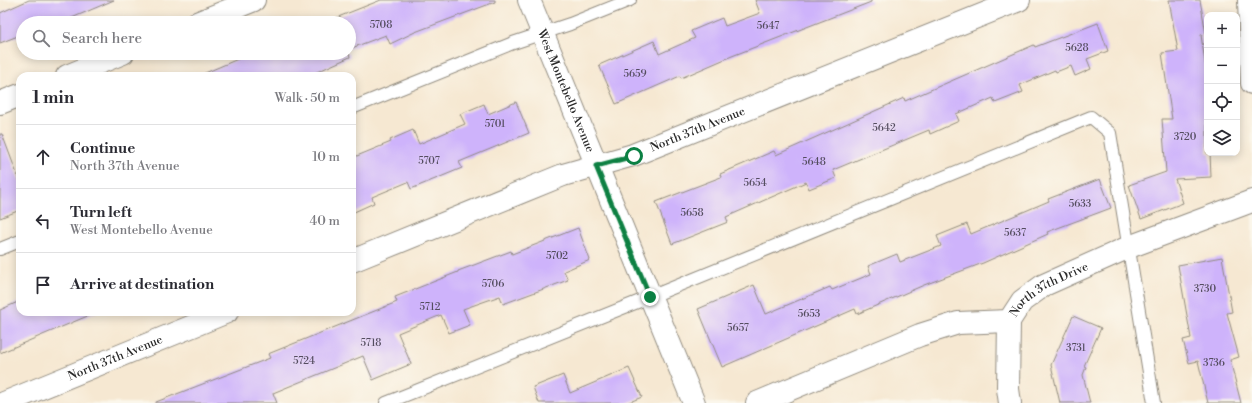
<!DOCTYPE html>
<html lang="en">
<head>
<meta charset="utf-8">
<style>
	:root { --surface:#fff; --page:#f2f2f3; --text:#2b2b33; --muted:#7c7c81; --line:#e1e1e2 }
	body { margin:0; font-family:"Libre Bodoni",serif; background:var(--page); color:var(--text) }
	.controls { position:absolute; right:12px; top:12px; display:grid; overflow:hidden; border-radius:8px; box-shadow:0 2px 10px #0003 }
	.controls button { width:36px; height:36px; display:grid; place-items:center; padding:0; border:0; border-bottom:1px solid var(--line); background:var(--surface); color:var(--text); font:20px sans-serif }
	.stop { position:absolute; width:12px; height:12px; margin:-9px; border:3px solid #0b8043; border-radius:50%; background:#fff }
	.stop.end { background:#0b8043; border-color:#fff; box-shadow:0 1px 4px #0008 }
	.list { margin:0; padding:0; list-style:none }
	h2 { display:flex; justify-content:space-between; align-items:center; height:52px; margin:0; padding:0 16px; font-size:17px }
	h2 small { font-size:13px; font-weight:400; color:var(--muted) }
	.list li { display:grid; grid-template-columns:26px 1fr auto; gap:12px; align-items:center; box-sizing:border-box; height:64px; padding:0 16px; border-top:1px solid var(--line) }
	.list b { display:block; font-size:15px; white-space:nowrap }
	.list p { margin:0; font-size:13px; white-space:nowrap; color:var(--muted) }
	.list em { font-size:13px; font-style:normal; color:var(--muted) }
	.icon { flex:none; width:22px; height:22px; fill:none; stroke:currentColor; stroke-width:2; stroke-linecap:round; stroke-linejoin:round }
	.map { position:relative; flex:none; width:1252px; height:403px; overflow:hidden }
	.search { position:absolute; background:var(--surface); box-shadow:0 2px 10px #0003; left:16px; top:16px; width:340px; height:44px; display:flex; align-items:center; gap:10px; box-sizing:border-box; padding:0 14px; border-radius:22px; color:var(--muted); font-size:15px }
	.panel { position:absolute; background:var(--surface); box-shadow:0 2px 10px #0003; left:16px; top:72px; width:340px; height:244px; border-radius:12px }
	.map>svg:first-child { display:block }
	.building { fill:#ceb3fb }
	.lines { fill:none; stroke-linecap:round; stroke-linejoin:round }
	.lane-casing { stroke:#908a7e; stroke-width:14 }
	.street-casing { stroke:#908a7e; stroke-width:24 }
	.lane { stroke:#fff; stroke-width:12 }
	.street { stroke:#fff; stroke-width:22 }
	.route { stroke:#0b8043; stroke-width:5 }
	.labels { text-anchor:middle; stroke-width:3; stroke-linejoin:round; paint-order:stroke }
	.number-label { font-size:10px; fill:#544d5f }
	.street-label { font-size:12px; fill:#2b2b2b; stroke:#fbf7ec }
</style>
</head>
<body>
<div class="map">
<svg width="1252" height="403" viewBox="0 0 1252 403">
	<rect width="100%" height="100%" fill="#fbf7ec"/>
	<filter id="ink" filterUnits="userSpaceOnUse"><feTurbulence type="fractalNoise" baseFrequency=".025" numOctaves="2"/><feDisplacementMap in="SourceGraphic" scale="8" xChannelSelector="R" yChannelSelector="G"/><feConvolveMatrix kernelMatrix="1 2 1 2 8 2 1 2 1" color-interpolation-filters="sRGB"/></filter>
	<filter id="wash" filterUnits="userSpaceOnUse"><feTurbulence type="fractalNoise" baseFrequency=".012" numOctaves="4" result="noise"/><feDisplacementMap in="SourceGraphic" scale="16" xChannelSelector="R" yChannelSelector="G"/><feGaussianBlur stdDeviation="0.9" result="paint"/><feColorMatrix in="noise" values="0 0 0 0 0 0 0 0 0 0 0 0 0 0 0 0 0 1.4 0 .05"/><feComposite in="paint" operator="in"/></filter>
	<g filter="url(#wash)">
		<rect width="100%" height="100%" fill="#f6e8d2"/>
		<g id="blocks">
			<g class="building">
				<path d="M29 0H114L60 23H23V34L0 43V13Z"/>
				<path d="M381 0H495V2L415 32 390 44 386 35 349 49V23H323Z"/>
				<path d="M755 0H871V2L732 56 681 78 680 76 616 104 599 65 654 41 659 54 695 38 691 31 722 18 725 26 760 13Z"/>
				<path d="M1169 0H1200L1206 34 1201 35 1207 76V153H1210L1211 177 1175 179 1183 203 1141 219 1129 185 1166 172 1162 119H1172L1162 53 1178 51Z"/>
				<path d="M1098 23 1108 51 1087 59 1091 69 1075 76 1071 66 1056 72 1055 70 1020 85 1023 92 995 103 993 98 956 114 959 121 930 134 929 130 833 170 836 178 809 189 806 182 726 217 728 222 672 244 656 202 721 177 720 174 774 151 776 155 904 98 905 101 1034 45 1035 47Z"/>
				<path d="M252 53H349L350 57 308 76H198Z"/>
				<path d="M516 102 529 133 459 162 462 168 411 189 408 182 372 197 374 203 352 213V158L391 142 390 140 413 130 419 144 465 124 460 114 484 104 488 114Z"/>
				<path d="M0 134H2L20 182V210L0 218Z"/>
				<path d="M1100 179 1111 208 1047 232 1048 234 983 263 924 285 857 314 855 309 722 367 698 309 754 285 766 314 830 287 832 290 871 274 868 266 897 254 900 262 941 246 937 236 967 224 971 234 1049 201 1048 199Z"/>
				<path d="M578 228 590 260 564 271 568 280 503 304 500 296 463 309 470 325 449 333 441 315 398 333 411 364 373 380 363 356 273 393 277 403H156V402L270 358 268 354 397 302 395 297 458 272V271L511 251 512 254Z"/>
				<path d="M1222 257 1232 312 1227 313 1239 357 1230 360 1241 403H1208L1198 361 1189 363 1183 340 1191 338 1178 265Z"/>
				<path d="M20 301V312H97L0 353V310Z"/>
				<path d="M1073 316 1101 328 1084 366 1086 367 1083 375 1090 403H1060L1051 365Z"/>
				<path d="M629 368 642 397 627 403H539L533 387 563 375 570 393Z"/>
			</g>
		</g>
	</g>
	<g filter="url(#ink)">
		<use href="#blocks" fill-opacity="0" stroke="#908a7e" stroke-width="1"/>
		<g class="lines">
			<g class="lane-casing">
				<g id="lane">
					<path d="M352 108 513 43 570 24 630 0"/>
					<path d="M0 249 20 241"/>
					<path d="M386 403 650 297 1091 117 1110 133 1154 403"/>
				</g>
			</g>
			<g class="street-casing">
				<g id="street">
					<path id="s1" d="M529 0 694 403"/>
					<path d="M1249 0 1252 83"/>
					<path d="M197 23 254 0"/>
					<path d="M67 76 123 53"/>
					<path d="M0 103 20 95"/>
					<path id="s2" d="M352 261 563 175 633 155 1019 0"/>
					<path d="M1009 321 1008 389 1010 403"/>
					<path id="s3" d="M4 403 227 312"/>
					<path id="s4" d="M757 403 920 335 958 323 1009 321 1022 301 1044 285 1129 247 1252 201"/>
				</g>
			</g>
			<use href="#lane" class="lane"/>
			<use href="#street" class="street"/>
		</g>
	</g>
	<g class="lines" filter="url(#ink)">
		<path class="route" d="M634 156 596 166 650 297"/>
	</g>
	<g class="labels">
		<g class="number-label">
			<text x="381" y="28">5708</text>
			<text x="768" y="29">5647</text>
			<text x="1077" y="51">5628</text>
			<text x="635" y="77">5659</text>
			<text x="495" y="127">5701</text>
			<text x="884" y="131">5642</text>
			<text x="1185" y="140">3720</text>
			<text x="429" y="164">5707</text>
			<text x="814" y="165">5648</text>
			<text x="755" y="186">5654</text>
			<text x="1080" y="207">5633</text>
			<text x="692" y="216">5658</text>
			<text x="1015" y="236">5637</text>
			<text x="557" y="259">5702</text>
			<text x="493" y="287">5706</text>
			<text x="1205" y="292">3730</text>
			<text x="430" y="310">5712</text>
			<text x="809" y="317">5653</text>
			<text x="738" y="331">5657</text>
			<text x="371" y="346">5718</text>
			<text x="1076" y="351">3731</text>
			<text x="304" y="364">5724</text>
			<text x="1214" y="366">3736</text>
		</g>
		<g class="street-label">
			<text dy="4" stroke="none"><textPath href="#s1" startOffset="98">West Montebello Avenue</textPath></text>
			<text dy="4" stroke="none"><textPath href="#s2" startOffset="370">North 37th Avenue</textPath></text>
			<text dy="4" stroke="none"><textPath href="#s4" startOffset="320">North 37th Drive</textPath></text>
			<text dy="4" stroke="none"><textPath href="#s3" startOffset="120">North 37th Avenue</textPath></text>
		</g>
	</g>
</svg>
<div class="controls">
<button>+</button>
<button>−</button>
<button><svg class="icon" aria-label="locate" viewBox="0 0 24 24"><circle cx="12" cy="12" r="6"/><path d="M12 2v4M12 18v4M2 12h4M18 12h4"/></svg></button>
<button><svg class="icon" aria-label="layers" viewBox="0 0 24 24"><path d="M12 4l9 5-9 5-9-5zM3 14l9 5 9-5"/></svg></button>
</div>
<div class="stop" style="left:634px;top:156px"></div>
<div class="stop end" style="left:650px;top:297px"></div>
<div class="search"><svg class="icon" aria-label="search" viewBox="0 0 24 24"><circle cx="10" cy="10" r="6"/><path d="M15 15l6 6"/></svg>Search here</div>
<section class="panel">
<h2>1 min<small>Walk · 50 m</small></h2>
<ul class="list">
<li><svg class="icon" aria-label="ahead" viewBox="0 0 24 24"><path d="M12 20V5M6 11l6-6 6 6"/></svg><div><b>Continue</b><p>North 37th Avenue</p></div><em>10 m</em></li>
<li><svg class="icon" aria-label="left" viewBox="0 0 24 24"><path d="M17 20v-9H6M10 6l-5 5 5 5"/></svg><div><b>Turn left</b><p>West Montebello Avenue</p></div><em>40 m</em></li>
<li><svg class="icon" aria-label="arrive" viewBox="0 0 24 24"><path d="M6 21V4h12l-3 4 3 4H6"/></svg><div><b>Arrive at destination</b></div></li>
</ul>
</section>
</div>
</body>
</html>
